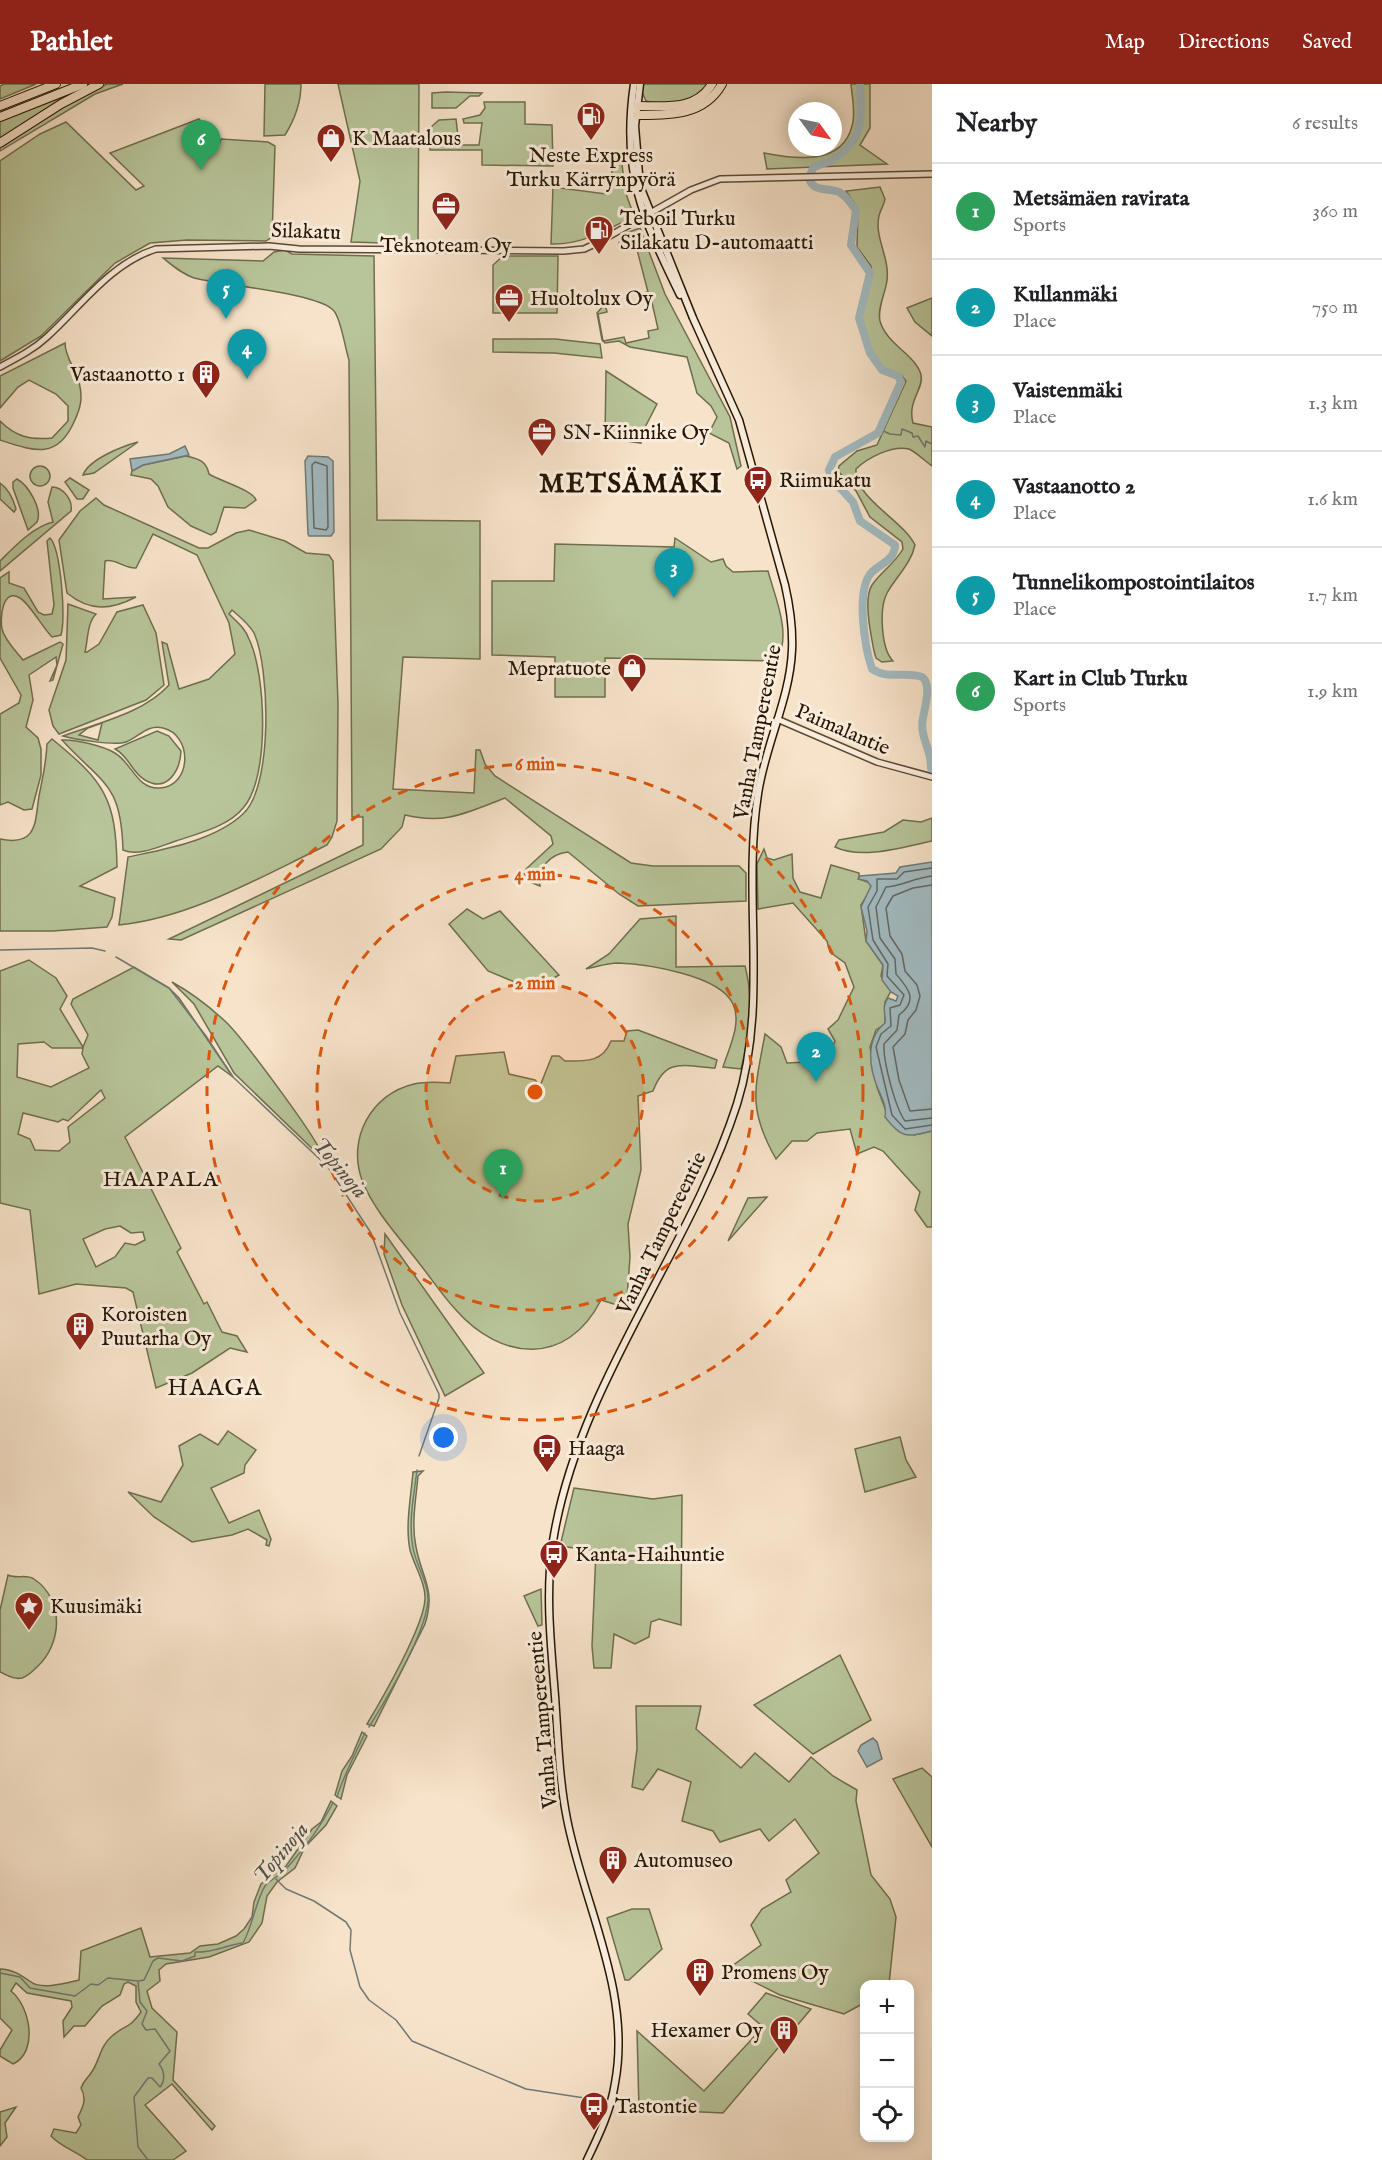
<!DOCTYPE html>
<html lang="en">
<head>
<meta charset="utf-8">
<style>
	:root { --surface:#fff; --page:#f6f6f6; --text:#202124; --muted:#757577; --line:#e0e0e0; --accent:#8f2418 }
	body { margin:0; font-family:"IM FELL English",serif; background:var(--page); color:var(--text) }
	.controls { position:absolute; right:18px; bottom:18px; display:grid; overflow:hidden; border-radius:12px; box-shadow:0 3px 15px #0003 }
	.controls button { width:54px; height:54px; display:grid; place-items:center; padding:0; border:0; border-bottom:2px solid var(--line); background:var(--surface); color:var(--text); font:30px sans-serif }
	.compass { position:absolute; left:788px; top:18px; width:54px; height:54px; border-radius:50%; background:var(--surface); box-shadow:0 3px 15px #0003; rotate:123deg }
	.you { position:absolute; left:444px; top:1354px; width:21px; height:21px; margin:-15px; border:4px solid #fff; border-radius:50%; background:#1a73e8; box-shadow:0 0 0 9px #1a73e833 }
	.badge { display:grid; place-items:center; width:39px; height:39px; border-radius:50%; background:var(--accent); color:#fff; font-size:20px; font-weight:700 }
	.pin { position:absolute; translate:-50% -50px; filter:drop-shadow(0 2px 3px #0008) }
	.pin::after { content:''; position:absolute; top:32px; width:21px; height:18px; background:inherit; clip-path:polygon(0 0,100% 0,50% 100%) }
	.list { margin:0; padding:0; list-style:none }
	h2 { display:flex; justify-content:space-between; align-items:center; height:78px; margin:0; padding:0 24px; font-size:26px }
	h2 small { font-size:20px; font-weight:400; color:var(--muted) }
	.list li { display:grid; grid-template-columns:39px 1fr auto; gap:18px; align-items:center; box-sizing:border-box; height:96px; padding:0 24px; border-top:2px solid var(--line) }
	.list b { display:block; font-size:22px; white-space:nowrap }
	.list p { margin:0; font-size:20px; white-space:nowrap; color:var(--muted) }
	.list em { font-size:20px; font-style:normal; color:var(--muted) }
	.icon { flex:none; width:33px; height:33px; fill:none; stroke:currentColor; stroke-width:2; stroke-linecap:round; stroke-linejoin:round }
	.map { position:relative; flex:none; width:932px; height:2076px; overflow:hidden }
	header { display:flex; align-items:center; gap:36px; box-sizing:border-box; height:84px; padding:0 30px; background:var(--accent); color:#fff }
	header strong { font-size:28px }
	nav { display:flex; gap:33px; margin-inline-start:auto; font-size:21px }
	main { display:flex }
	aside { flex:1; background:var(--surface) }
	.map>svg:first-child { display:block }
	.green { fill:#b8c59a; stroke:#6f6e4e; stroke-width:1.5; fill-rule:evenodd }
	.water { fill:#a2bbc2; stroke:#707975; stroke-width:1.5 }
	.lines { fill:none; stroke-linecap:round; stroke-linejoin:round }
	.shore { stroke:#646862; stroke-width:1.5 }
	.stream { stroke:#707975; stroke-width:1.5 }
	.river { stroke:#a2bbc2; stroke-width:8 }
	.tertiary-casing { stroke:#5a4933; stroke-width:8 }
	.secondary-casing { stroke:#261601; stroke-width:9 }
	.trunk-casing { stroke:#261601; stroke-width:10 }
	.tertiary { stroke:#faeddd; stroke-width:5 }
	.secondary { stroke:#faeddd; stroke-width:6 }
	.trunk { stroke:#f7e3ca; stroke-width:8 }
	.ring { fill:none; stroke:#de560b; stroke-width:3; stroke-dasharray:10 8 }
	.labels { text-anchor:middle; stroke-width:6; stroke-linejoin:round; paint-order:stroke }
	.poi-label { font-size:21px; fill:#261601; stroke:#faeddd; text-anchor:start }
	.street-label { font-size:21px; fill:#261601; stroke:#faeddd }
	.water-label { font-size:22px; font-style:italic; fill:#515045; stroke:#faeddd }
	.neighbourhood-label { font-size:22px; letter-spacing:1.5px; fill:#261601; stroke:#faeddd }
	.quarter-label { font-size:24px; letter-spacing:1.5px; fill:#261601; stroke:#faeddd }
	.district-label { font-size:27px; font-weight:bold; letter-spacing:1.5px; fill:#261601; stroke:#faeddd }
	.centre { fill:#de560b; stroke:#faeddd; stroke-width:3 }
	.ring-label { font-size:18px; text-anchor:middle; font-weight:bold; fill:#de560b; stroke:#faeddd; stroke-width:6; stroke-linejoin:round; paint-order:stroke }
</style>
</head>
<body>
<header>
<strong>Pathlet</strong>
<nav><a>Map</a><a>Directions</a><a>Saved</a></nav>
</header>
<main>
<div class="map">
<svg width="932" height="2076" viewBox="0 0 932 2076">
	<rect width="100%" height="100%" fill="#f7e3ca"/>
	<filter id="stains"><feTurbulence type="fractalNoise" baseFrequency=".00333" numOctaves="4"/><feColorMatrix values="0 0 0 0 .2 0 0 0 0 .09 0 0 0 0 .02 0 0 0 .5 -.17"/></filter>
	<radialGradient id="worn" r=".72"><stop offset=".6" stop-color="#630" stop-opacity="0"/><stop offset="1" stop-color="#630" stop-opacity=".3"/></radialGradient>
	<g class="green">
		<path d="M4 0H36L0 15V2Z"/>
		<path d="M107 0H123L95 10 0 67V62L54 26Z"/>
		<path d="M265 0H301C301 19 295 35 285 51L264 52Z"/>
		<path d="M338 0H419L418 160 351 158 360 97Z"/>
		<path d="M642 0H710C692 17 672 25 646 17L642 8Z"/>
		<path d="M851 0H870V44L860 61 887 80 767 85 764 69C795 75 842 82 852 42 856 30 852 13 851 0Z"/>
		<path d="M84 5 0 56V37Z"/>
		<path d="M446 8 482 9 479 12H470L456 24H432V9Z"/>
		<path d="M484 18H525V40L552 41 553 82 482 81V66H430L431 43 439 36 456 35 459 61H479L482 39H464L463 35 480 31 485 24Z"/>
		<path d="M199 35 220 58 221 55 268 58 275 62 272 153 266 157 187 156 150 159 115 179 41 252 0 277V77L40 50 66 38 136 106 144 102 110 69Z"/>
		<path d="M621 71 625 107 634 132C607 146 582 161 551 160L553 103 606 110 614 101 610 76Z"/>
		<path d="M880 103 885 115C884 122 880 126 879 132 874 153 890 174 887 196 886 208 877 224 880 237 886 260 917 272 921 291 924 305 907 317 913 339L932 343V382C925 377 916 368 909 365 892 361 867 374 856 385 854 414 903 436 915 461 911 480 896 493 887 509 879 524 881 565 893 577L882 578 876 574 874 567C871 551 863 515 872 501 881 488 895 479 903 465L902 458 870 433 856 407 838 387 839 382 857 367 877 361 906 297 901 291 885 286 874 272 865 250 861 228 872 190 871 182 857 163 858 124 846 107Z"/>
		<path d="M640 144 665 210 730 333 741 382 737 385 729 359 709 349 717 333 711 322 697 309 687 273 630 263 619 257 605 259 602 256 597 229 605 220 607 228 598 230 603 257 624 253 626 259 649 254 648 247 658 245 651 214 640 216 639 210 648 208 635 158 619 159 623 150Z"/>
		<path d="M285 166 292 170 374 172 377 436 480 437V575L403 573 393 705 474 709 476 666H480L485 680 495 692 631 779 653 782H739L746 789V817L638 822 619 810 568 768C550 770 537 784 540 802L525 796 526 785 553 760 551 752 505 714C468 728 446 741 405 731L402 743 381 765 181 856 169 855 363 761V733H352L349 276C345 264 341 235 334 227 320 209 220 201 194 194 182 190 173 182 163 174L263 177 274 168Z"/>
		<path d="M503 172H558L557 229H493V181Z"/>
		<path d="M932 214V252L915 238 907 224Z"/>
		<path d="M493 255H555L600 260 602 274 554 269 493 268Z"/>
		<path d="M65 259C65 273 75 284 79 298 83 314 81 323 74 338 57 376 34 367 0 356V337C16 353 30 356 52 354L68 337V322L56 310 29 296 18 303 0 324V292Z"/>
		<path d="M606 287 657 320 640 353 641 359 605 354Z"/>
		<path d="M138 358 94 389 83 391C89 375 123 362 138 358Z"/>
		<path d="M186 372C198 375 206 376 209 390 220 397 253 406 256 416L245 424 224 423 216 448 211 451 191 442 168 423 158 402 151 395 131 391 132 387 143 381Z"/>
		<circle cx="40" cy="392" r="10"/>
		<path d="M70 394 89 406 83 415H77L65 398Z"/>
		<path d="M17 395C28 401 43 425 37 438L28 446 13 404V398Z"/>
		<path d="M0 399C9 405 13 414 16 425L14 428 0 415Z"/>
		<path d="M52 403C63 403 73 416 71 427L0 487V477C15 462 33 443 53 438L48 418Z"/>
		<path d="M96 414 104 421 199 464H208L236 449 249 446 285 457 306 469 329 471 333 477 338 620 337 737 332 753 327 761 315 767C253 797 188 834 119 841L128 773C165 765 214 757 243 730 273 703 270 584 254 549 249 540 239 532 232 526L229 530C237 538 245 544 249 555 266 590 270 692 244 723 228 743 199 749 176 757 160 762 139 773 123 766 121 698 103 701 62 656 75 655 103 662 115 669 132 679 137 706 160 704 192 702 193 651 163 644 147 640 139 653 126 658 114 662 73 655 63 652 98 639 144 629 169 601L162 558 167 560 179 605 209 595 235 570 229 539 197 471 153 450 136 484C125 485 115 474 105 477L103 515 136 513C111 526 90 528 67 509L59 456 80 427ZM102 639 98 656 79 651 88 644Z"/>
		<path d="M50 454C61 465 66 536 61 551L52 553C43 544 29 519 20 514 2 503 0 535 2 545 5 557 16 567 23 576L60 558 63 560 53 596 50 597 57 581 56 573 29 591 33 616 26 643 38 654 41 665V691L32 725 24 726 8 718 0 721V630L19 619 21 611 0 574V494L9 488V499L24 504 38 528 44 531 52 530 54 521 47 457Z"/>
		<path d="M675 454 711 478 723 475 726 482 733 488 768 487C775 514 792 549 777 577L605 574V613H555V573L492 571V497H554L555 460 674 463Z"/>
		<path d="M68 520 96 530C87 539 88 556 85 568H87L99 560 117 528 143 521 156 549 164 601 146 616 59 650 53 642 49 626 66 576Z"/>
		<path d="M157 647 169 652 181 667C180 687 167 709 145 696 132 689 129 672 115 665Z"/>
		<path d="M52 655C105 698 116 715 117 783L80 802 115 814 112 833 107 843 53 847H0V755C38 763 35 737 39 712 43 692 46 681 47 660Z"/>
		<path d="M932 734V757C903 763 862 776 835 763L839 756 884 748 903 736 921 738Z"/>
		<path d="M764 765 767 774 774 776 792 770 793 794 800 808 821 814 831 781 859 789V795L870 799 871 805 861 821 866 857 883 881 881 892 891 907 885 918V940L876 946 870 963 877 1003 886 1027 914 1051 932 1047V1143H927L915 1126 920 1108 883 1067 874 1063 857 1070 850 1045 817 1049 807 1057H792L776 1075C747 1024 755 1005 765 950L781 963 787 979 807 978 817 966 832 964 835 957 828 945 838 936 854 903 845 879 830 868 827 857 793 819 758 825 757 780Z"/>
		<path d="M467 825 483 835 500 827 559 891 534 906 488 887 449 840Z"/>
		<path d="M676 832V883L745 882C754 916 750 951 741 985L723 983C729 964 742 939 733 920 720 891 646 880 618 879 607 879 596 883 586 885L609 870 640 835Z"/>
		<path d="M29 876 56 894 67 912 60 925 83 963 88 951 71 920 73 915 134 883 169 904 179 914 233 993 218 982 125 1053 181 1164 177 1168 204 1220 207 1218 222 1248 237 1252 247 1268 230 1264 192 1289 156 1304 133 1208 126 1204 76 1200 39 1210 30 1126 0 1119V887ZM44 958 52 964H83L82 970 89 984 51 1003 17 993 18 960ZM101 1006 105 1014 68 1043 70 1058 59 1067 35 1066 30 1055 18 1050 23 1029 58 1038 63 1035 68 1037ZM120 1142 131 1149 143 1148 145 1156 135 1161 125 1159 115 1173 96 1183 83 1155 105 1145Z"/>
		<path d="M172 898C192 909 210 923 227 939 242 954 324 1062 324 1076L234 989 194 920Z"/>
		<path d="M638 946 717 976 715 984C683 982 666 973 653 1007L638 1012 641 1086 628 1140 630 1173 627 1214 620 1222 601 1216C567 1283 501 1277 456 1226 442 1211 431 1194 419 1179 399 1153 374 1127 362 1096 347 1055 371 1010 414 1000 426 997 438 998 450 999L456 972 504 968 509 990 535 996 540 1002 552 972H559L565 977C586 977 602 979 611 957H624L627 947Z"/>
		<path d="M767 1113 728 1157 748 1114Z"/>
		<path d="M385 1150 484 1289 445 1312 402 1221 384 1170Z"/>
		<path d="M228 1347 256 1366 245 1381 244 1389 211 1404 229 1439 259 1426 271 1455 269 1462 266 1461 267 1456 248 1445 232 1451 192 1458 154 1433 128 1408 161 1418 183 1381 179 1362 200 1350 218 1361Z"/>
		<path d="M900 1353 906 1376 916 1393 865 1408 855 1365Z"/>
		<path d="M423 1387 418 1392C416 1415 411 1440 416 1463 422 1495 436 1505 425 1540L374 1642 367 1640C382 1615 424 1542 425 1515 426 1500 414 1481 410 1466 405 1442 411 1413 413 1388Z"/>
		<path d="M574 1404 653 1415 682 1411 681 1541 659 1535 651 1538 649 1553 635 1560 614 1550 611 1584H594L592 1562 596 1467 560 1462Z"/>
		<path d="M8 1491C16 1495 27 1490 34 1495 65 1516 62 1560 37 1583 33 1587 28 1592 22 1594 14 1596 7 1591 0 1588V1526Z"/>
		<path d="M541 1505 542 1541 538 1542 524 1512Z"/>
		<path d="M840 1571 871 1636 813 1670 754 1621Z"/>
		<path d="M636 1622H701L696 1645 741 1684 755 1669 789 1698 811 1673 833 1692 857 1706 856 1717 871 1791 890 1815 896 1833 889 1900H864V1919L844 1930 780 1911 728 1885 761 1861 751 1841 762 1825 791 1808 786 1796 819 1769 795 1735 769 1757 760 1745 720 1758 713 1747 682 1737 691 1698 658 1685 643 1706 632 1703 637 1665Z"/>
		<path d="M362 1648 367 1652 347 1691 341 1715 335 1711 342 1687 352 1672Z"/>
		<path d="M922 1684 932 1693V1763L893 1695Z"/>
		<path d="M331 1717 337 1722 326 1741 305 1763 295 1784 277 1798 267 1812 262 1839 249 1858 209 1873 166 1880 159 1886 160 1897 147 1907 152 1924 177 1948 173 1996 215 2042 212 2046 172 2000 145 2021 186 2067 173 2076H87C76 2067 61 2063 51 2052L54 2045 76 2049 81 2041 78 2033C83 2023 87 2015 81 2004 84 1996 87 1995 91 1989 100 1977 99 1963 112 1952 126 1940 128 1946 141 1928L136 1918V1902L128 1898 124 1900 120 1911 102 1922 85 1942H74L64 1953 63 1937 72 1923 71 1917 27 1909 16 1899 11 1907C30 1922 39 1968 13 1980L0 1972V1966L12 1946 0 1934V1885C12 1885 21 1891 31 1898 42 1906 66 1899 79 1896L81 1867 141 1844 150 1873 190 1869 200 1862 218 1860 236 1852 244 1845 252 1833 254 1818 261 1800 286 1782 312 1745 321 1738Z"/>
		<path d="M632 1825H649L662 1865 629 1896H625L607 1834Z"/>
		<path d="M766 1909 811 1925 723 2029 639 2025 637 1947 704 2007 763 1943 748 1930Z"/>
		<path d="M16 2023 5 2039 7 2053 0 2062V2028Z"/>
	</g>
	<g class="water">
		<path d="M185 362 189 371 143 381 132 387 130 375 169 370Z"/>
		<path d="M308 372 328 373 333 377 334 448 331 452H309L308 450 305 377Z"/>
		<path d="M932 778V1047C906 1053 902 1055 885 1033 887 1023 882 1014 878 1005 869 983 865 955 885 939 886 929 881 923 888 914L896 917 898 912 891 908 882 896 883 881 866 857 867 847 861 823 871 802 867 797 858 795 860 792 896 789 900 783Z"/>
		<path d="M873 1654 877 1658 882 1675 867 1683 858 1667 861 1661Z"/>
	</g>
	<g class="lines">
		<g class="shore">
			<path d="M315 378 327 382 328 443 326 446 314 444 312 381Z"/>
			<path d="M932 784 904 788 897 795H877V807L868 823 873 856 888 880 887 892 904 911 900 921 890 924 891 942 881 950 876 963 892 1031 905 1045 932 1041"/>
			<path d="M932 792C914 794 902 802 886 803L876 823 880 854 895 875 896 890C908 904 919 916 899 931L897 946 884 960C883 977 895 1023 905 1037L932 1034"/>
			<path d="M932 801 913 804 893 812 886 824 890 852 902 870 905 887 917 901 920 912 916 926 908 936 905 950 893 963 899 996 910 1027 932 1025"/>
		</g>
		<g class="stream">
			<path d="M881 346 890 350 901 351 902 345 912 349 913 353 918 352 925 363 926 357 932 360"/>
			<path d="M0 866 92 864 105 867"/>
			<path d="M116 873 169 904 206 952 233 993 328 1083 371 1149 400 1229 439 1310V1314L419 1372"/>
			<path d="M369 1643C387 1614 425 1550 428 1517 429 1499 416 1482 413 1464 408 1439 414 1411 417 1386"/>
			<path d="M337 1713C344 1690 355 1671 365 1649"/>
			<path d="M276 1795 286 1805 314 1817 346 1838 351 1846 350 1866 360 1903 369 1916 396 1936 412 1957 526 2005 604 2017"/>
			<path d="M0 1889 20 1893 30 1904 75 1912 91 1900 98 1901 108 1894 138 1897 140 1918 147 1927 142 1940 146 1946 155 1945 170 1967 159 1980C164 1986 166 1996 160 2003L152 1994H148L134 2013 138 2063 148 2076"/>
			<path d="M139 1897 144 1896 153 1877 158 1874 182 1877 195 1872V1868C213 1869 226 1861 243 1859 253 1841 256 1816 265 1802 271 1795 281 1791 287 1784 304 1765 321 1742 333 1719"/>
		</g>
		<path class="river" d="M860 0C862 32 864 60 830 77 824 80 818 81 813 84L809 94C813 109 827 103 839 108 846 111 851 120 856 126L851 161 870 189 859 234 870 269 882 286 898 292 901 298 878 349 835 373 829 386 832 395 853 418 860 437 895 461C895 476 880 480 872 488 855 505 865 564 872 585 888 596 906 587 922 593 932 600 925 622 923 634 919 652 932 667 931 684"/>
		<g class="tertiary-casing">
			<g id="tertiary">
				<path d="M0 283C17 274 33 266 47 253 81 222 111 179 156 165L269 162 299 165 564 167 584 165 597 159 691 106 720 95 932 90"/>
				<path d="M777 635 877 678 932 693"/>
			</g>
		</g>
		<g class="secondary-casing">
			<g id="secondary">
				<path d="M634 0C621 88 642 133 680 211"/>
				<path d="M587 2076C599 2051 611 2026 615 1999 632 1908 584 1822 567 1735 559 1695 558 1653 555 1612 551 1561 545 1509 553 1457 578 1300 689 1169 737 1020 769 918 742 813 758 710 765 661 790 615 792 566 793 544 790 523 785 501L739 336 693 234 640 102 635 42 640 0"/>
			</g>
		</g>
		<g class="trunk-casing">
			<g id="trunk">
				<path d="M0 22 56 0"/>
				<path d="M637 22C665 22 696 27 712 0"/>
				<path d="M637 31C669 31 704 32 722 0"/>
				<path d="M0 33 83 0"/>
				<path d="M0 59 61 20 99 0"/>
			</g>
		</g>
		<use href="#tertiary" class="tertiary"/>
		<use href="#secondary" class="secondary"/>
		<use href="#trunk" class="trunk"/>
	</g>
	<circle cx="535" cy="1008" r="109" fill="#de560b" fill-opacity=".12"/>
	<g class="ring">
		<circle cx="535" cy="1008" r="109"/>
		<circle cx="535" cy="1008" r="218"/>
		<circle cx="535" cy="1008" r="328"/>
	</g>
	<defs>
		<g id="fuel-pin" transform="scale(1.5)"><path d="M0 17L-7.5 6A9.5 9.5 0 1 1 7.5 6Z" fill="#8f2418" stroke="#faeddd"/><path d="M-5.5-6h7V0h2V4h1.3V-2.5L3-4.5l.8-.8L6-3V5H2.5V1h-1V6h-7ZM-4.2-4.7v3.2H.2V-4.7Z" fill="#fff"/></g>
		<g id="shop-pin" transform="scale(1.5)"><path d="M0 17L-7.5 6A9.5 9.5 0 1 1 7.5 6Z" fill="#8f2418" stroke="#faeddd"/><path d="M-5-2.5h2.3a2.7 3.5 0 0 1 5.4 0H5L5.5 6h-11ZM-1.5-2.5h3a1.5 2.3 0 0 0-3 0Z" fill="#fff"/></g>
		<g id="office-pin" transform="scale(1.5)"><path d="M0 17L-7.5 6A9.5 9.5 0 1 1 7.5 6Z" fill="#8f2418" stroke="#faeddd"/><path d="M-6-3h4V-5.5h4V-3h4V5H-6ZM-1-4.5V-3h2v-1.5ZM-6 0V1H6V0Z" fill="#fff"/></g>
		<g id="building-pin" transform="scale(1.5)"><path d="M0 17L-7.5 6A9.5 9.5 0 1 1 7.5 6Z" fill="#8f2418" stroke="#faeddd"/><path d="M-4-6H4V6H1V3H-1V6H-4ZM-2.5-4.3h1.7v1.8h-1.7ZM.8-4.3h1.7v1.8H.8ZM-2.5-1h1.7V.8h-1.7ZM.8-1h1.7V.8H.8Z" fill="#fff"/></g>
		<g id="bus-pin" transform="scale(1.5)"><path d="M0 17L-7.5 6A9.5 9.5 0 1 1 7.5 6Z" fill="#8f2418" stroke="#faeddd"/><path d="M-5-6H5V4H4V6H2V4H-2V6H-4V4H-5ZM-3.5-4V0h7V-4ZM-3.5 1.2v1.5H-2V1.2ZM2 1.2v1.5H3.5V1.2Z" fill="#fff"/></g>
		<g id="sight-pin" transform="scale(1.5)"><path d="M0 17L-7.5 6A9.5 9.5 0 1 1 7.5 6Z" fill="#8f2418" stroke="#faeddd"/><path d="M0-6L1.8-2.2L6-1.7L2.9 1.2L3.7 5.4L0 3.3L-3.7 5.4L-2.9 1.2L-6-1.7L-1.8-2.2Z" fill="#fff"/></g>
	</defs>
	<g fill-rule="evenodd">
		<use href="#fuel-pin" x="591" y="32"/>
		<use href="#shop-pin" x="331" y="54"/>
		<use href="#office-pin" x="446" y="122"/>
		<use href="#fuel-pin" x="599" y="146"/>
		<use href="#office-pin" x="509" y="214"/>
		<use href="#building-pin" x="206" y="290"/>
		<use href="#office-pin" x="542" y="348"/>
		<use href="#bus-pin" x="758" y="396"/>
		<use href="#shop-pin" x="632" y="584"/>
		<use href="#building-pin" x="80" y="1242"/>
		<use href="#bus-pin" x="547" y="1364"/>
		<use href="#bus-pin" x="554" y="1470"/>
		<use href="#sight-pin" x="29" y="1522"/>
		<use href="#building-pin" x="613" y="1776"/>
		<use href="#building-pin" x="700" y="1888"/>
		<use href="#building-pin" x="784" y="1946"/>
		<use href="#bus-pin" x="594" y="2022"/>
	</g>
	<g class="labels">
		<g class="poi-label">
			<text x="352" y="61">K Maatalous</text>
			<text x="591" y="78" text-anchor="middle">Neste Express<tspan x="591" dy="24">Turku Kärrynpyörä</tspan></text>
			<text x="620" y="141">Teboil Turku<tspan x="620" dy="24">Silakatu D-automaatti</tspan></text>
			<text x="446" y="168" text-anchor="middle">Teknoteam Oy</text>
			<text x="530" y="221">Huoltolux Oy</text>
			<text x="185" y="297" text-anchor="end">Vastaanotto 1</text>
			<text x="563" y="355">SN-Kiinnike Oy</text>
			<text x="779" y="403">Riimukatu</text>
			<text x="611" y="591" text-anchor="end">Mepratuote</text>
			<text x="101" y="1237">Koroisten<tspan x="101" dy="24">Puutarha Oy</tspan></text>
			<text x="568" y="1371">Haaga</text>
			<text x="575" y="1477">Kanta-Haihuntie</text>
			<text x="50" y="1529">Kuusimäki</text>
			<text x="634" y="1783">Automuseo</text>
			<text x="721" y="1895">Promens Oy</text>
			<text x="763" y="1953" text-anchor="end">Hexamer Oy</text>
			<text x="615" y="2029">Tastontie</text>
		</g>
		<g class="street-label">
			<text transform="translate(306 147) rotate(2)" y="7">Silakatu</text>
			<text transform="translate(843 645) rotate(23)" y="7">Paimalantie</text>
			<text transform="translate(757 648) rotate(-79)" y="7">Vanha Tampereentie</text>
			<text transform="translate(661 1149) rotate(-64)" y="7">Vanha Tampereentie</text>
			<text transform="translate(542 1636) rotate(-95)" y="7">Vanha Tampereentie</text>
		</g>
		<g class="water-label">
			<text transform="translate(341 1083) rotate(50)" y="8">Topinoja</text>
			<text transform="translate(280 1768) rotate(-50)" y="8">Topinoja</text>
		</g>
		<g class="neighbourhood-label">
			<text x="161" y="1102">HAAPALA</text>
		</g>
		<g class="quarter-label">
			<text x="215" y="1311">HAAGA</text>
		</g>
		<g class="district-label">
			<text x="631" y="408">METSÄMÄKI</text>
		</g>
	</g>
	<circle cx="535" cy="1008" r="9" class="centre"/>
	<g class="ring-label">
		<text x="535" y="686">6 min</text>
		<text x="535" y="796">4 min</text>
		<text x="535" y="905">2 min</text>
	</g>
	<rect width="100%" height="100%" filter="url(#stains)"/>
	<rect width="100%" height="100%" fill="url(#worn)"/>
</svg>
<div class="controls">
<button>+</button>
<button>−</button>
<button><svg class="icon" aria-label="locate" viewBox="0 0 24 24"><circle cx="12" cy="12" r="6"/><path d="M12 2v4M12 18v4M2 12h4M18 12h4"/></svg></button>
</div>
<svg class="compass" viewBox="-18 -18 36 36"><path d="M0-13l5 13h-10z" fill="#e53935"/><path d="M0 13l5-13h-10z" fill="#757577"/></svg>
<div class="you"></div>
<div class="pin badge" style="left:503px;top:1115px;background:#2e9e5b">1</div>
<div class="pin badge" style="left:816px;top:998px;background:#0f9aa8">2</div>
<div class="pin badge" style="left:674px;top:514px;background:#0f9aa8">3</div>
<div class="pin badge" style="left:247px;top:295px;background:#0f9aa8">4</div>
<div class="pin badge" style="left:226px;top:235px;background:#0f9aa8">5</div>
<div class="pin badge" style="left:201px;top:86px;background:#2e9e5b">6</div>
</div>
<aside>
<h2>Nearby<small>6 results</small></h2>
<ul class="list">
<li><span class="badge" style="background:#2e9e5b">1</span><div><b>Metsämäen ravirata</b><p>Sports</p></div><em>360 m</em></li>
<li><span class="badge" style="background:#0f9aa8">2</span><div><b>Kullanmäki</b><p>Place</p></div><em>750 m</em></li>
<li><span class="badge" style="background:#0f9aa8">3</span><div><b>Vaistenmäki</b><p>Place</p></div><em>1.3 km</em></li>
<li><span class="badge" style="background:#0f9aa8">4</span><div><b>Vastaanotto 2</b><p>Place</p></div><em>1.6 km</em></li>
<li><span class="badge" style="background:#0f9aa8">5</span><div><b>Tunnelikompostointilaitos</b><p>Place</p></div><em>1.7 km</em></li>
<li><span class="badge" style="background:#2e9e5b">6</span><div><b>Kart in Club Turku</b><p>Sports</p></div><em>1.9 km</em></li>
</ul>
</aside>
</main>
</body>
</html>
